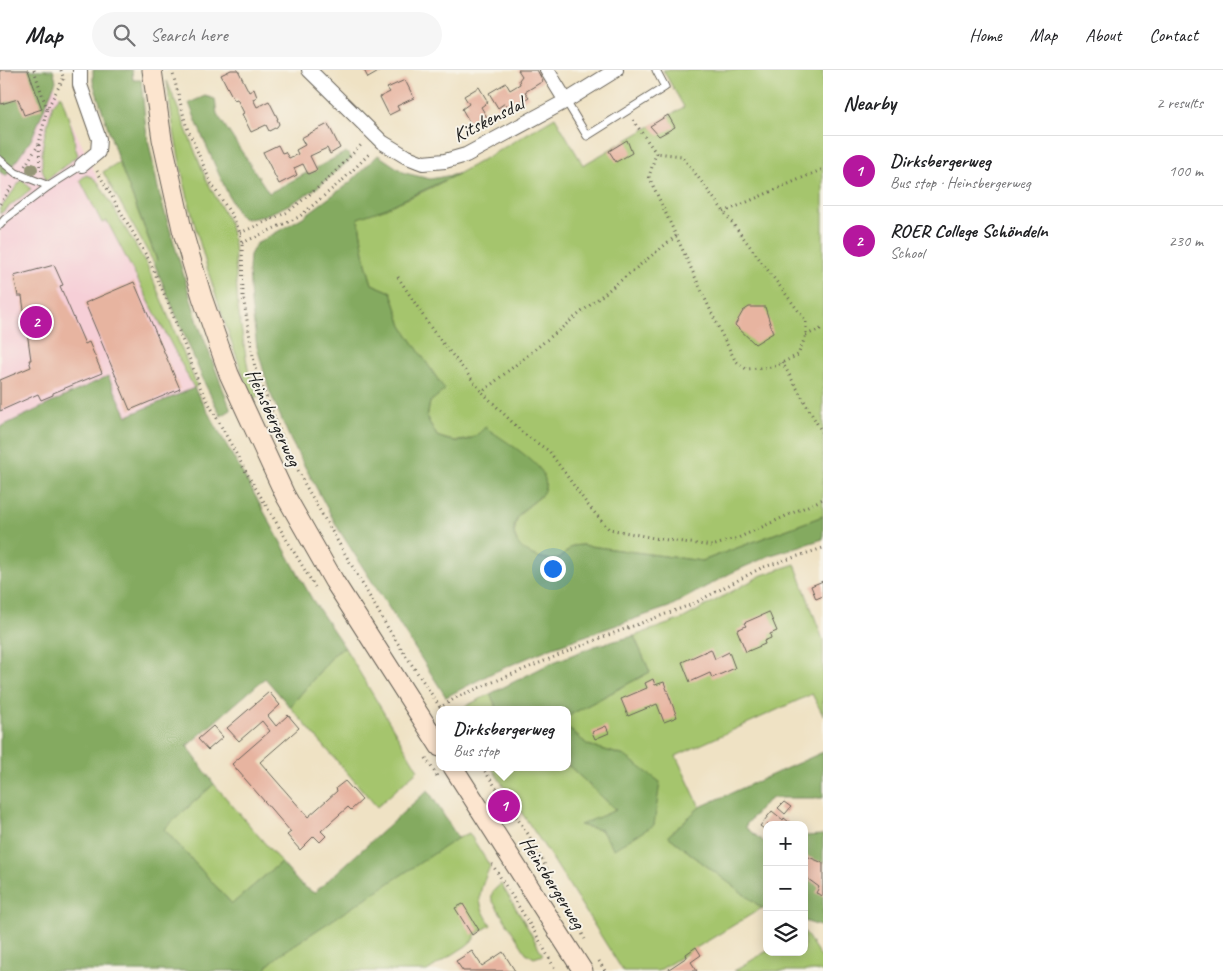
<!DOCTYPE html>
<html lang="en">
<head>
<meta charset="utf-8">
<style>
	:root { --surface:#fff; --page:#f6f6f6; --text:#202124; --muted:#757577; --line:#e0e0e0; --accent:#b5179e }
	body { margin:0; font-family:Caveat,sans-serif; background:var(--page); color:var(--text) }
	.controls { position:absolute; right:15px; bottom:15px; display:grid; overflow:hidden; border-radius:10px; box-shadow:0 2px 12px #0003 }
	.controls button { width:45px; height:45px; display:grid; place-items:center; padding:0; border:0; border-bottom:1px solid var(--line); background:var(--surface); color:var(--text); font:25px sans-serif }
	.you { position:absolute; left:552px; top:498px; width:18px; height:18px; margin:-12px; border:4px solid #fff; border-radius:50%; background:#1a73e8; box-shadow:0 0 0 8px #1a73e833 }
	.badge { display:grid; place-items:center; width:32px; height:32px; border-radius:50%; background:var(--accent); color:#fff; font-size:16px; font-weight:700 }
	.pin { position:absolute; translate:-50% -50%; border:2px solid #fff; box-shadow:0 1px 5px #0006 }
	.popup { position:absolute; left:436px; top:636px; width:135px; height:65px; box-sizing:border-box; display:grid; place-content:center; border-radius:10px; background:var(--surface); filter:drop-shadow(0 1px 4px #0005); font-size:16px; white-space:nowrap; color:var(--muted) }
	.popup b { font-size:19px; color:var(--text) }
	.popup::after { content:''; position:absolute; left:50%; top:100%; margin-left:-10px; border:10px solid transparent; border-top-color:var(--surface) }
	.list { margin:0; padding:0; list-style:none }
	h2 { display:flex; justify-content:space-between; align-items:center; height:65px; margin:0; padding:0 20px; font-size:21px }
	h2 small { font-size:16px; font-weight:400; color:var(--muted) }
	.list li { display:grid; grid-template-columns:32px 1fr auto; gap:15px; align-items:center; box-sizing:border-box; height:70px; padding:0 20px; border-top:1px solid var(--line) }
	.list b { display:block; font-size:19px; white-space:nowrap }
	.list p { margin:0; font-size:16px; white-space:nowrap; color:var(--muted) }
	.list em { font-size:16px; font-style:normal; color:var(--muted) }
	.icon { flex:none; width:28px; height:28px; fill:none; stroke:currentColor; stroke-width:2; stroke-linecap:round; stroke-linejoin:round }
	.map { position:relative; flex:none; width:823px; height:901px; overflow:hidden }
	header { display:flex; align-items:center; gap:30px; box-sizing:border-box; height:70px; padding:0 25px; background:var(--surface); border-bottom:1px solid var(--line) }
	header strong { font-size:24px }
	nav { display:flex; gap:28px; margin-inline-start:auto; font-size:18px }
	.search { width:350px; height:45px; background:var(--page); display:flex; align-items:center; gap:12px; box-sizing:border-box; padding:0 18px; border-radius:28px; color:var(--muted); font-size:19px }
	main { display:flex }
	aside { flex:1; background:var(--surface) }
	.map>svg:first-child { display:block }
	.built { fill:#f6cfd7 }
	.green { fill:#a5c56d; stroke:#607044 }
	.forest { fill:#84aa60; stroke:#50633e }
	.building { fill:#e7b4a0 }
	.lines { fill:none; stroke-linecap:round; stroke-linejoin:round }
	.service-casing { stroke:#666157; stroke-width:9 }
	.minor-casing { stroke:#666157; stroke-width:16 }
	.secondary-casing { stroke:#666157; stroke-width:21 }
	.path { stroke:#666157; stroke-width:3; stroke-dasharray:1 4; stroke-linecap:butt }
	.service { stroke:#fff; stroke-width:7 }
	.minor { stroke:#fff; stroke-width:14 }
	.secondary { stroke:#fce5cf; stroke-width:19 }
	.tree { fill:#959677 }
	.labels { text-anchor:middle; stroke-width:4; stroke-linejoin:round; paint-order:stroke }
	.street-label { font-size:20px; fill:#1c1c1c; stroke:#f7f3e8 }
</style>
</head>
<body>
<header>
<strong>Map</strong>
<div class="search"><svg class="icon" aria-label="search" viewBox="0 0 24 24"><circle cx="10" cy="10" r="6"/><path d="M15 15l6 6"/></svg>Search here</div>
<nav><a>Home</a><a>Map</a><a>About</a><a>Contact</a></nav>
</header>
<main>
<div class="map">
<svg width="823" height="901" viewBox="0 0 823 901">
	<rect width="100%" height="100%" fill="#f7f3e8"/>
	<filter id="ink" filterUnits="userSpaceOnUse"><feTurbulence type="fractalNoise" baseFrequency=".02" numOctaves="2"/><feDisplacementMap in="SourceGraphic" scale="10" xChannelSelector="R" yChannelSelector="G"/><feConvolveMatrix kernelMatrix="1 2 1 2 8 2 1 2 1" color-interpolation-filters="sRGB"/></filter>
	<filter id="wash" filterUnits="userSpaceOnUse"><feTurbulence type="fractalNoise" baseFrequency=".0096" numOctaves="4" result="noise"/><feDisplacementMap in="SourceGraphic" scale="20" xChannelSelector="R" yChannelSelector="G"/><feGaussianBlur stdDeviation="1.12" result="paint"/><feColorMatrix in="noise" values="0 0 0 0 0 0 0 0 0 0 0 0 0 0 0 0 0 1.4 0 .05"/><feComposite in="paint" operator="in"/></filter>
	<g filter="url(#wash)">
		<rect width="100%" height="100%" fill="#efe2c4"/>
		<path class="built" d="M0 0H47L204 338 0 397Z"/>
		<g class="green">
			<path d="M663 0H823V446L702 491 582 475 572 476 563 486 553 490 536 487 520 479 514 464 517 448 525 439 541 426 477 366C460 373 453 372 437 366L427 348 430 332 444 320 402 256 391 222 372 214 366 194 358 147C428 126 492 84 555 47L583 95 684 37Z"/>
			<path d="M167 11 206 109 229 152 234 173 238 239 248 299 258 327 252 329C214 226 179 121 167 11Z"/>
			<path d="M61 25 74 65 75 77 78 85 46 111 42 98V83L44 68 53 34Z"/>
			<path d="M119 92 157 191 154 193 103 102Z"/>
			<path d="M86 105 92 107 98 112 147 195 197 316 194 318 107 151 102 153 80 110Z"/>
			<path d="M22 109 31 119 0 144V139Z"/>
			<path d="M795 494 823 570V645L812 624 676 686 700 737 668 766C699 791 731 814 762 838L658 901H623L552 788 491 697H568V695L616 740 582 756 601 760 614 779 625 686 588 675 568 658V646L650 602 634 566 682 549 762 505Z"/>
			<path d="M345 578 418 700 377 737 290 637 337 581Z"/>
			<path d="M490 624 498 640H458Z"/>
			<path d="M214 714 281 792 232 834 164 759Z"/>
			<path d="M469 763 490 796C479 824 474 828 491 855L476 864 474 869 466 876 427 901H265L269 894 282 883 446 774Z"/>
			<path d="M501 814 525 853 543 885 534 888 526 883 492 830C490 822 495 819 501 814Z"/>
			<path d="M804 861 823 890V901H734L767 881V882H804Z"/>
		</g>
		<g class="forest">
			<path d="M0 0H53L56 11 31 70 6 106 0 102Z"/>
			<path d="M93 0H132L133 10H141L146 59 159 123 199 256 231 340 221 346 205 314 154 193 157 190 119 92 93 12Z"/>
			<path d="M205 26 215 29 217 44 269 123 346 82 352 88C336 102 320 117 301 128 291 134 251 155 241 147 236 143 230 127 226 120 213 91 200 62 189 33Z"/>
			<path d="M378 85 405 103 430 109 458 104 384 139 358 148 366 194 372 214 391 222 402 256 445 320 430 332 427 348 437 366C456 374 470 374 485 357 499 367 539 391 544 406 552 428 526 432 518 447 506 469 523 484 543 488 546 489 551 490 554 490 562 488 567 481 572 476L582 475 702 491 823 446V469L771 485 731 503 669 537 553 577 492 603 446 627 339 460 291 371 269 320 257 277 251 233 249 200 250 185 256 174 303 147 349 113Z"/>
			<path d="M108 306 127 346 194 318 251 418 312 529 345 578 337 581 290 637 265 608 187 676 214 714 164 759 232 834 281 792 299 813 314 823 428 720 458 768 282 883 269 894 265 901H0V357Z"/>
			<path d="M634 566 650 602 568 646V640H498L490 624 551 593 595 576Z"/>
			<path d="M568 658 588 675 625 686 660 712 654 755 614 779 601 760 580 755 616 740 568 695Z"/>
			<path d="M823 682V728H773L766 732 746 755V758L767 774V839L762 838C731 814 699 791 668 766L700 737Z"/>
			<path d="M823 765V857L804 851V766Z"/>
		</g>
		<g id="blocks">
			<g class="building">
				<path d="M0 0H28L42 39 24 45 18 29 1 34Z"/>
				<path d="M231 0H238L249 22 254 19 257 27 253 29 257 37 269 31 278 49H277L279 54 277 57 269 61 266 55 251 62 242 44 244 43 237 29 234 30 221 5Z"/>
				<path d="M364 0H382L368 8Z"/>
				<path d="M518 0H537L543 11 525 22 529 27 509 39 505 33 498 38 489 23 506 13 510 20 520 14 519 10 522 6Z"/>
				<path d="M405 10 414 28 397 36 399 40 389 45 380 27 390 22 387 18Z"/>
				<path d="M479 17 488 32 481 37 488 49 473 58 462 39 469 34 464 26Z"/>
				<path d="M668 45 675 57 659 66 650 56Z"/>
				<path d="M328 54 340 78 330 84 327 78 310 86 317 100 308 104 303 94 294 98 297 105 279 114 263 82 278 75 282 83 285 82 289 88 298 84 296 80 305 75 301 68Z"/>
				<path d="M627 70 632 83 616 92 609 81Z"/>
				<path d="M54 195 63 215 60 216 85 274 89 272 102 303 53 323V325L41 330 38 324 0 341V310L31 297 29 290H31L22 226H18L14 206Z"/>
				<path d="M134 212 180 319 130 340 85 233Z"/>
				<path d="M749 237H765L773 263 755 274 735 255 743 241Z"/>
				<path d="M823 511V526L816 529 811 516Z"/>
				<path d="M769 542 777 561 770 564 771 568 764 571 765 574 746 582 737 560 746 556 744 553Z"/>
				<path d="M711 579 715 589 729 582 735 598 712 608 710 603 690 612 682 592Z"/>
				<path d="M653 609 655 615 664 612 677 647 664 652 657 634 628 646 621 629 647 618 645 613Z"/>
				<path d="M269 622 280 635 268 646 276 656 288 645 299 658 260 692 308 747 337 721 336 718 345 711 362 730 351 740 348 737 321 761 326 766 320 772 314 766 300 780 287 765 291 762 232 694 270 661 262 651 239 671 227 658Z"/>
				<path d="M213 656 223 667 208 680 198 669Z"/>
				<path d="M606 656 609 663 595 669 592 662Z"/>
				<path d="M784 732 791 737 785 744 778 738Z"/>
				<path d="M772 741 783 750 784 748 793 755H767V761L760 756Z"/>
				<path d="M804 785 823 793V826L816 823 819 817 804 806Z"/>
				<path d="M463 834 479 860 472 865 455 838Z"/>
				<path d="M696 877 701 885 691 892 697 901H666L687 887 686 884Z"/>
				<path d="M472 881 482 896 503 882 515 901H463L456 891Z"/>
			</g>
		</g>
	</g>
	<g filter="url(#ink)">
		<use href="#blocks" fill-opacity="0" stroke="#666157" stroke-width="1"/>
		<g class="lines">
			<g class="service-casing">
				<g id="service">
					<path d="M566 31 587 66 665 17 656 0"/>
					<path d="M0 90 16 103 49 116"/>
					<path d="M0 155 5 149 49 116 82 95"/>
				</g>
			</g>
			<g class="minor-casing">
				<g id="minor">
					<path d="M80 0V15L99 69 98 82 82 95"/>
					<path d="M309 0 382 72 405 86 423 93 445 91 466 85 566 31 616 0"/>
					<path d="M547 0 566 31"/>
				</g>
			</g>
			<g class="secondary-casing">
				<g id="secondary">
					<path d="M152 0 162 69 182 159 202 227 229 304 285 425 334 511 440 677"/>
					<path d="M453 697 583 901"/>
				</g>
			</g>
			<g class="path">
				<path d="M34 0 47 39"/>
				<path d="M61 0 64 10"/>
				<path d="M172 0 186 55 211 113 234 149 240 163 242 173 243 226 255 298 281 364 304 413 389 560 442 640"/>
				<path d="M633 50 656 83 649 107 720 261 735 290 746 299 773 297 798 285 806 265V251L682 86 656 83"/>
				<path d="M39 75 40 101"/>
				<path d="M25 96 39 74 47 39 63 9"/>
				<path d="M97 101 149 190 169 235 201 319 246 402 315 517"/>
				<path d="M0 134 14 114"/>
				<path d="M724 142 823 99"/>
				<path d="M240 163 288 142 326 111 363 73"/>
				<path d="M676 166 482 322 524 364 549 381 587 434 609 459 654 468 712 476 738 468 823 429"/>
				<path d="M242 173 299 147 344 109 371 82"/>
				<path d="M398 207 433 261 482 322"/>
				<path d="M806 265 823 258"/>
				<path d="M782 292 823 364"/>
				<path d="M439 638 459 626 603 567 693 534 761 498 823 478"/>
				<path d="M426 688 437 706"/>
				<path d="M482 697 528 764 585 869"/>
				<path d="M492 794 537 866 556 901"/>
				<path d="M599 891 605 901"/>
			</g>
			<use href="#service" class="service"/>
			<use href="#minor" class="minor"/>
			<use href="#secondary" class="secondary"/>
		</g>
		<circle class="tree" cx="32" cy="99" r="6"/>
	</g>
	<g class="labels">
		<g class="street-label">
			<text transform="translate(488 49) rotate(-27)" y="7">Kitskensdal</text>
			<text transform="translate(274 347) rotate(65)" y="7">Heinsbergerweg</text>
			<text transform="translate(553 812) rotate(58)" y="7">Heinsbergerweg</text>
		</g>
	</g>
</svg>
<div class="controls">
<button>+</button>
<button>−</button>
<button><svg class="icon" aria-label="layers" viewBox="0 0 24 24"><path d="M12 4l9 5-9 5-9-5zM3 14l9 5 9-5"/></svg></button>
</div>
<div class="you"></div>
<div class="pin badge" style="left:504px;top:736px">1</div>
<div class="popup"><b>Dirksbergerweg</b>Bus stop</div>
<div class="pin badge" style="left:36px;top:252px">2</div>
</div>
<aside>
<h2>Nearby<small>2 results</small></h2>
<ul class="list">
<li><span class="badge">1</span><div><b>Dirksbergerweg</b><p>Bus stop · Heinsbergerweg</p></div><em>100 m</em></li>
<li><span class="badge">2</span><div><b>ROER College Schöndeln</b><p>School</p></div><em>230 m</em></li>
</ul>
</aside>
</main>
</body>
</html>
